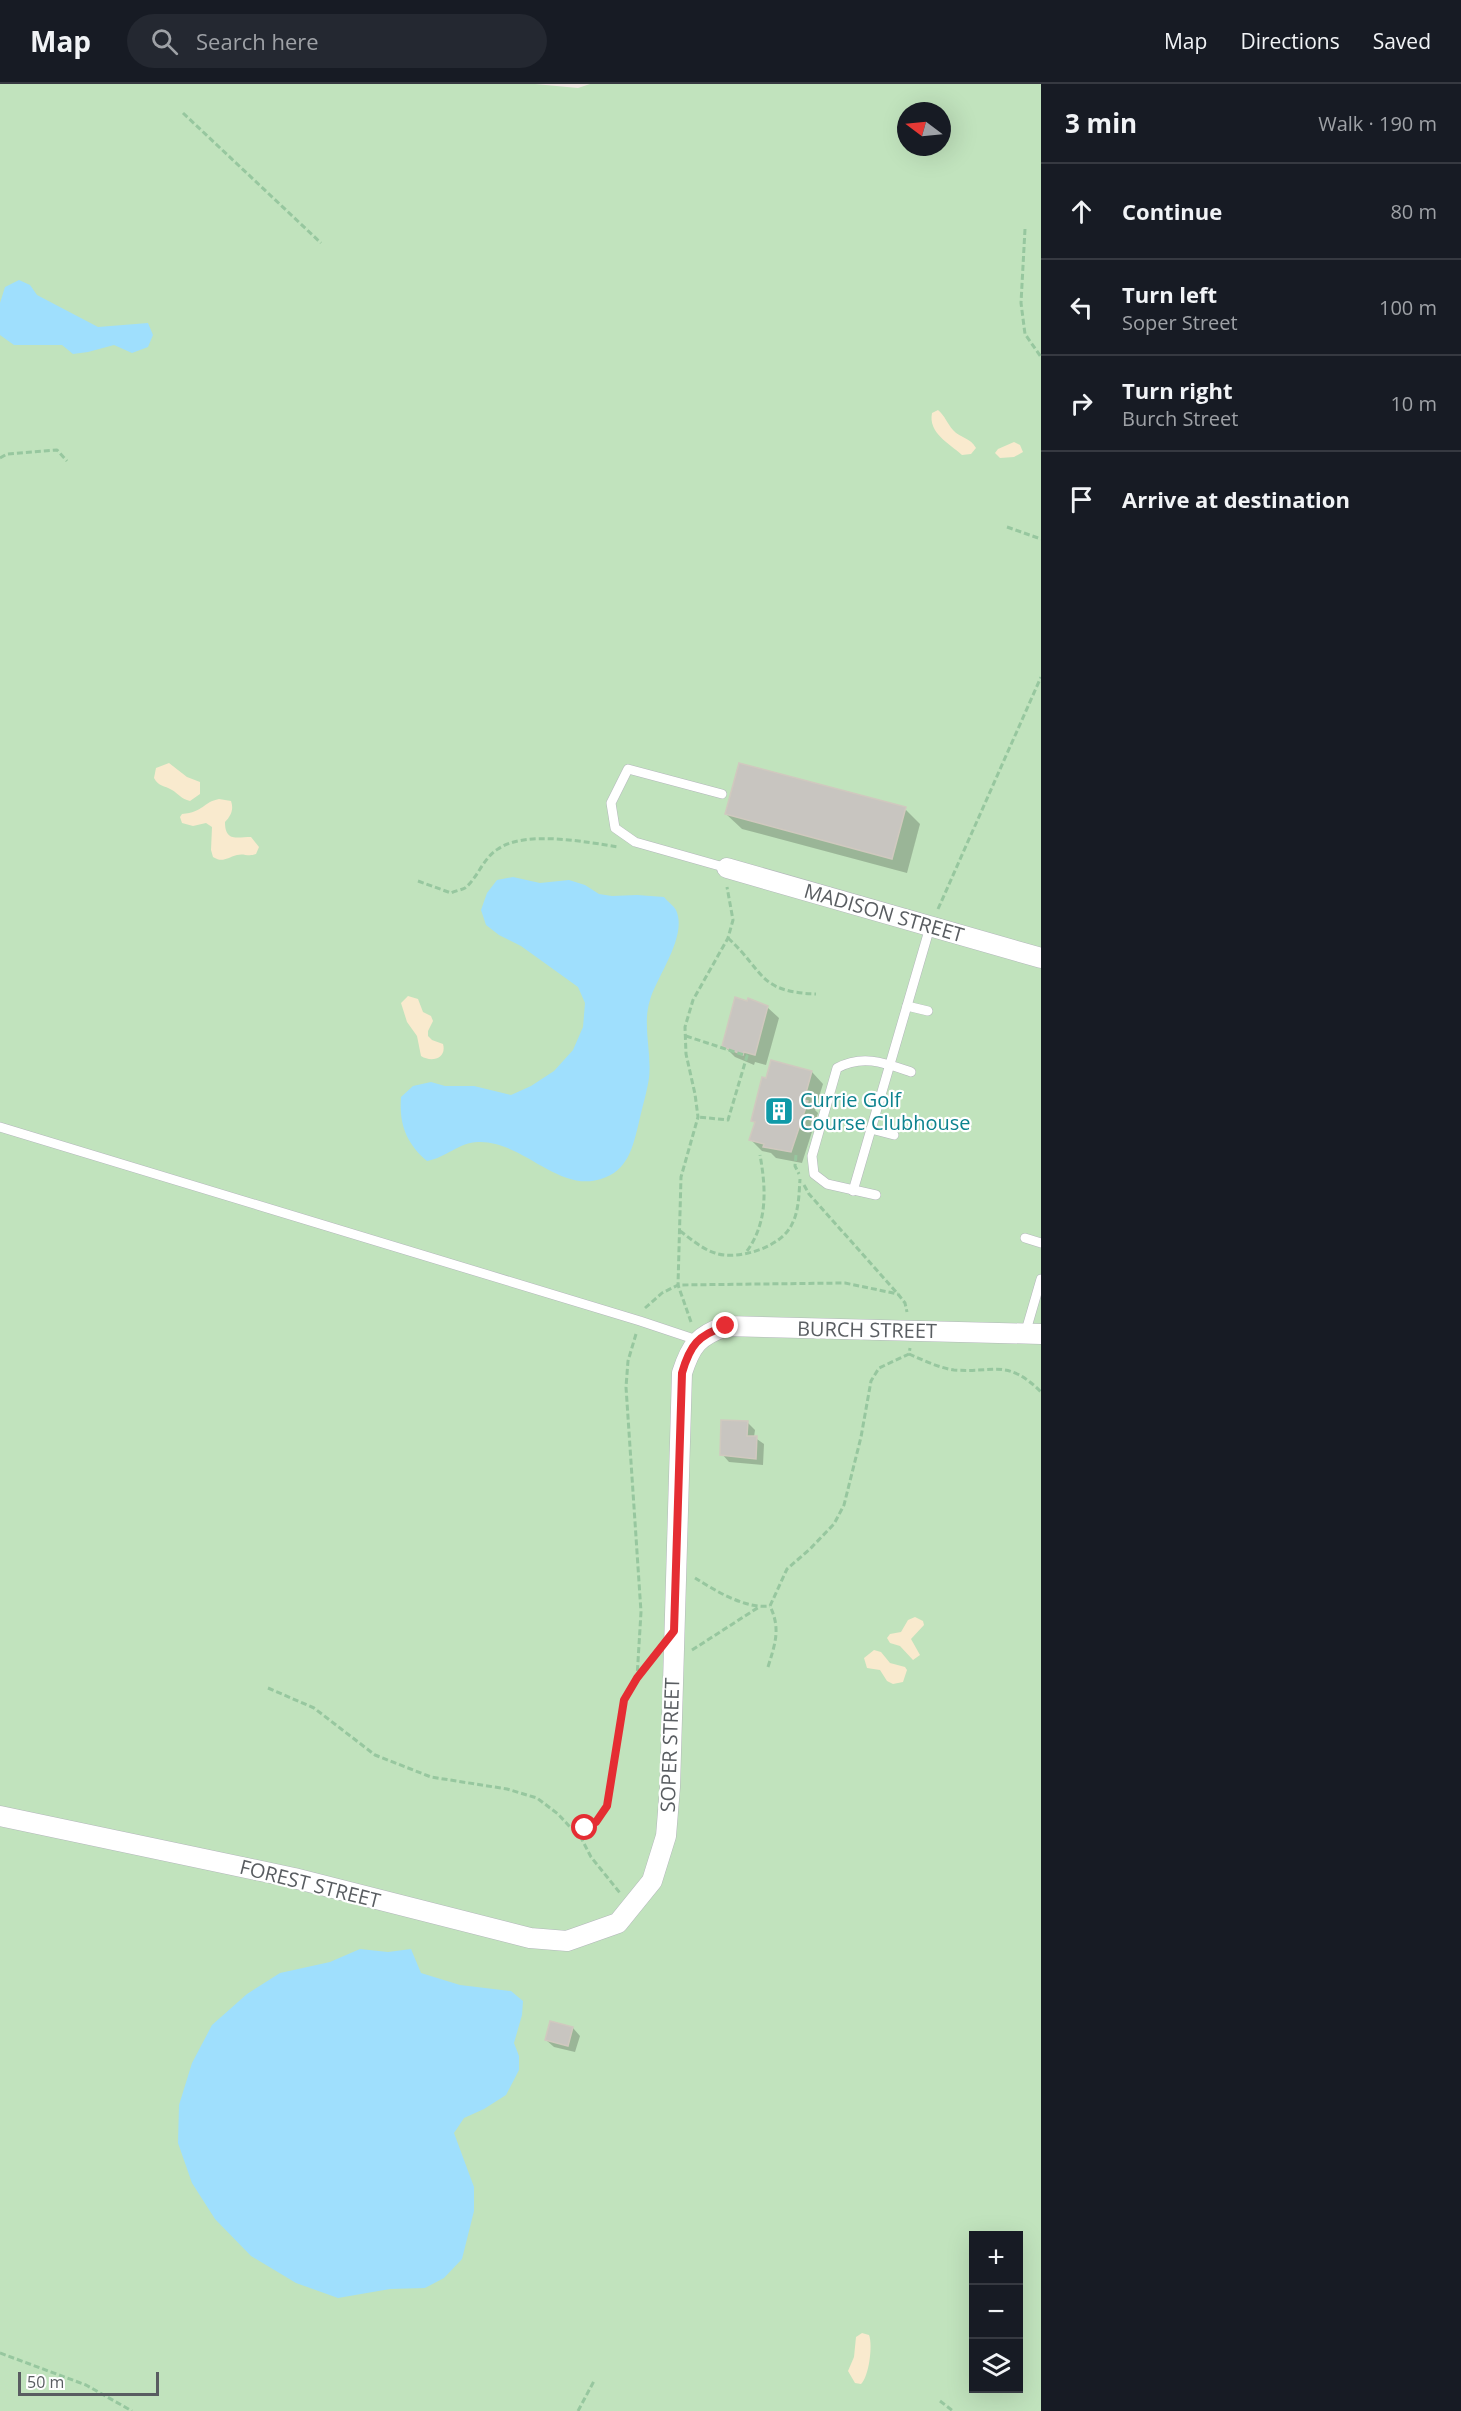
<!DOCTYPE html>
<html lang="en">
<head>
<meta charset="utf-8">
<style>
	:root { --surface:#171b24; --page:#242831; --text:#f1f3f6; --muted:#9ea1a6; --line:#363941 }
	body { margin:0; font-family:"Open Sans",sans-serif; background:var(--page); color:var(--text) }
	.controls { position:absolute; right:18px; bottom:18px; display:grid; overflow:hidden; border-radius:0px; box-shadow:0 6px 24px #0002 }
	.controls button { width:54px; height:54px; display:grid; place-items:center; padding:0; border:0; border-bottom:2px solid var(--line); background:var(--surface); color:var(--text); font:30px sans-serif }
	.compass { position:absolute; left:897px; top:18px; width:54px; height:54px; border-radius:50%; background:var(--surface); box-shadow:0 6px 24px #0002; rotate:286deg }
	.scale { position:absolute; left:18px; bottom:15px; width:141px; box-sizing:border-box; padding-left:6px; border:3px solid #595d61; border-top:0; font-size:16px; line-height:21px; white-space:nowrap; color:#595d61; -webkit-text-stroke:4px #fff; paint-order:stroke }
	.stop { position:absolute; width:18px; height:18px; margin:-14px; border:4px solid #e52d33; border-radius:50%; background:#fff }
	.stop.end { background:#e52d33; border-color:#fff; box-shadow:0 2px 6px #0008 }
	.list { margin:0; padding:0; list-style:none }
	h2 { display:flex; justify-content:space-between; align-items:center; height:78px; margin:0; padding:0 24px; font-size:26px }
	h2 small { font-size:20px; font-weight:400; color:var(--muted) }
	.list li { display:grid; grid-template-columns:39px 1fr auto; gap:18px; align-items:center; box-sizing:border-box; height:96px; padding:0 24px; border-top:2px solid var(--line) }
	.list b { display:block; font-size:22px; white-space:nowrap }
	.list p { margin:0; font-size:20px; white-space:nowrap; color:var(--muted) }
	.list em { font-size:20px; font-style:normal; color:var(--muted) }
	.icon { flex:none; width:33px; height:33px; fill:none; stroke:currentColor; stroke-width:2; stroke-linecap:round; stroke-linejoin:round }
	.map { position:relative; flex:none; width:1041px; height:2327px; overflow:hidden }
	header { display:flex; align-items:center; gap:36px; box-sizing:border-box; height:84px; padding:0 30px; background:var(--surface); border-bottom:2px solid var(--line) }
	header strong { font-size:28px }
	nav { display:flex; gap:33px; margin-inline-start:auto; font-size:21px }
	.search { width:420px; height:54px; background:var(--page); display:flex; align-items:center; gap:15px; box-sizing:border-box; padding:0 21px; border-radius:33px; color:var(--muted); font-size:22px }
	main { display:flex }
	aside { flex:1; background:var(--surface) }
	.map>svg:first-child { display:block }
	.green { fill:#c1e3bd; fill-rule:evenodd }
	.sand { fill:#f9eace }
	.water { fill:#9fdffd }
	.shadow { fill:#0003 }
	.building { fill:#c8c5c0; stroke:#d0c9bf; stroke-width:1.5 }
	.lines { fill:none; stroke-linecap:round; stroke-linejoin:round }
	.lane-casing { stroke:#b3b7bb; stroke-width:10 }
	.street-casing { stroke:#b3b7bb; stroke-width:21 }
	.path { stroke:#97c79f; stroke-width:3; stroke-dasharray:6 3; stroke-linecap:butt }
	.lane { stroke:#fff; stroke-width:9 }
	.street { stroke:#fff; stroke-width:20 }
	.route { stroke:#e52d33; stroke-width:8 }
	.labels { text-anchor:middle; stroke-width:4.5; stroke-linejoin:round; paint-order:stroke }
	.street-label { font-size:20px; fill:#595d61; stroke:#fff }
	.culture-label { font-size:20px; fill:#0d838f; stroke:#fff; text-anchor:start }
</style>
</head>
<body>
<header>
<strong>Map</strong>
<div class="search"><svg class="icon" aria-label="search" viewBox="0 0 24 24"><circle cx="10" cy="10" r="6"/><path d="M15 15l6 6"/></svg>Search here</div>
<nav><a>Map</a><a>Directions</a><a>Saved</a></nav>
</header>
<main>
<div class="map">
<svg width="1041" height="2327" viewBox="0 0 1041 2327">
	<rect width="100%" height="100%" fill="#ece8e0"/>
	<path class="green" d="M0 0H535L578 4 590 0H1041V2327H0ZM906 27H942V63H906ZM974 2152H1018V2304H974Z"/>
	<g class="sand">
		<path d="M938 326C945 332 947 339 953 346 960 354 971 354 976 364L971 370 962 371C949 359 928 349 932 329Z"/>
		<path d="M1014 358 1020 361 1023 368 1014 373 1000 374 995 369 998 365Z"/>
		<path d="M169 679 187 693 200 698V710L190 717C181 715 179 710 172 706 164 701 159 703 154 694L156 684Z"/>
		<path d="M219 715 231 717C234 725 231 732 225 738 225 758 237 753 251 753L259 763 256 770C248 773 244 769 237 771 226 774 223 779 213 773L211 766 212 743 206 739 193 742 182 739 180 733 182 730C204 728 203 718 219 715Z"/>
		<path d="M408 912 418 915 423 928 431 932 433 937 428 947V952L432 956 443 960C447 974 432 979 421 972L417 952 407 938 401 919Z"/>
		<path d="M915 1533 923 1537 924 1541 911 1555 920 1571 913 1576 900 1562 890 1559 887 1554 890 1550 901 1548 908 1536Z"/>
		<path d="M874 1566 881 1568 890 1579 905 1583 907 1586 903 1598 893 1600 887 1597 880 1586 867 1584 864 1574Z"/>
		<path d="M862 2249 869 2251C873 2261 869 2293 861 2300L855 2299 848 2287 854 2273 856 2253Z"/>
	</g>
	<g class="water">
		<path d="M19 196 30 201 37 211 98 243 148 239 153 251 148 263 132 269 114 261 88 268 73 270 62 261H14L0 251V219L5 203Z"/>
		<path d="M513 793 540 799 569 796 585 801 599 810 612 812 637 811 664 813C667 817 674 822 676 826 688 852 657 892 650 916 642 941 652 968 649 994 647 1008 642 1024 639 1038 633 1063 628 1087 601 1095 558 1109 522 1056 478 1058 460 1058 445 1074 427 1077 406 1059 399 1040 401 1013L413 1002 431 998 445 1002H474L511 1011 531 1002 554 987 573 966 583 943 585 919 578 903 521 862 499 851 486 841 481 826 487 809 497 796Z"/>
		<path d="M360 1865 388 1868 411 1865 421 1889 460 1901 511 1907 523 1917 522 1931 514 1959 519 1972V1986L506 2011 484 2025 464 2034 454 2049 474 2103V2127L462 2175 444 2194 425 2204 390 2205 338 2214 296 2199 251 2172 215 2135 192 2099 178 2059 179 2021 192 1979 212 1941 247 1910 280 1889 330 1878Z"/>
	</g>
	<g class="shadow">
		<path d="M905 725 920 740 907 789 742 745 726 730Z"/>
		<path d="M767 923 779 934 766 981 755 978 754 981 735 973 724 962Z"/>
		<path d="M812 988 823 1000 815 1026 818 1029 802 1079 776 1074 771 1069 762 1067 751 1056 756 1040 752 1036Z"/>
		<path d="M747 1338 755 1346 754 1353 764 1360 763 1381 729 1378 722 1370Z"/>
		<path d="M573 1944 580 1952 575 1968 554 1963 546 1956Z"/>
	</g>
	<g class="building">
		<path d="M739 679 906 723 892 775 725 730Z"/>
		<path d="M735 913 747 917 748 914 768 922 755 971 744 968 743 971 722 962Z"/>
		<path d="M771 976 812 987 804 1016 808 1017 791 1068 763 1063 764 1060 749 1056 755 1038 751 1037 762 993 766 994Z"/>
		<path d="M721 1336 748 1337 747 1352H757L756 1375 720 1371Z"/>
		<path d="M550 1937 573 1943 568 1962 545 1956Z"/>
	</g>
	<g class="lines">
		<g class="lane-casing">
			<g id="lane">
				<path d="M722 710 628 685 611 719 615 744 635 758 727 784"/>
				<path d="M907 922 928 927"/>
				<path d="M0 1043 640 1237 697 1256"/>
				<path d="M871 1045 894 1051"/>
				<path d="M853 1107 930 843"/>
				<path d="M876 1111 827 1100 814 1090 812 1072 837 984C863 970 885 979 911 988"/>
				<path d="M1025 1154 1041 1159"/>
				<path d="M1025 1250 1041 1195"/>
			</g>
		</g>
		<g class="street-casing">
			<g id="street">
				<path d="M727 784 1041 874"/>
				<path d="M0 1732 294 1794 530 1854 567 1857 618 1839 652 1797 666 1752 670 1703 682 1289C691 1261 698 1252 726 1242L1041 1250"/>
			</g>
		</g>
		<g class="path">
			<path d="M183 29 321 159"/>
			<path d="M1025 145 1021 219 1025 250 1041 273"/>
			<path d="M0 374 7 370 57 366 67 377"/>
			<path d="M1007 443 1041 455"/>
			<path d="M418 797 451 809C455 807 461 806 465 804 477 795 483 774 498 765 525 746 587 758 618 763"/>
			<path d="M938 825 1041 593"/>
			<path d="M728 854C765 888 758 908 816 910"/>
			<path d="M686 952 747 972 728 1036 698 1033"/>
			<path d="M796 1071 795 1082 799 1090"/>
			<path d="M804 1101 809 1110 898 1210 905 1219 907 1228"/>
			<path d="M680 1147C691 1155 702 1165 715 1169 738 1177 782 1163 792 1140 799 1127 799 1109 800 1095"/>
			<path d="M747 1167C768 1138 766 1104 760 1071"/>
			<path d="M645 1224 662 1209 678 1201 845 1199 898 1210"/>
			<path d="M691 1238 678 1201 681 1093 698 1033 695 1010 686 970 685 943 693 916 728 854 733 836 727 803"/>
			<path d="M636 1250 628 1277 626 1303 641 1528 637 1594"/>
			<path d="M909 1270C923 1276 939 1284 954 1286 994 1289 1007 1274 1041 1308"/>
			<path d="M695 1494C716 1507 745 1525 770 1522"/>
			<path d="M692 1566 759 1523"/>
			<path d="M768 1583C775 1560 781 1545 770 1522L787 1485 810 1465 834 1440 844 1421 861 1353 871 1297 879 1284 909 1270 910 1264"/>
			<path d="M268 1604 314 1624 375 1671 431 1693 507 1705 537 1714 558 1730 570 1743 585 1744 596 1738 607 1722 624 1616 654 1572"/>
			<path d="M576 1744 591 1773 620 1809"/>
			<path d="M0 2269 86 2301 132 2327"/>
			<path d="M940 2317 953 2327"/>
			<path d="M578 2327 594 2297"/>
		</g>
		<use href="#lane" class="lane"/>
		<use href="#street" class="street"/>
	</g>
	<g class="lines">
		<path class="route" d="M585 1744 596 1738 607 1722 624 1616 637 1594 674 1547 682 1289C690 1261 698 1251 726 1242"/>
	</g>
	<defs>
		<g id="building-square" transform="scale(1.5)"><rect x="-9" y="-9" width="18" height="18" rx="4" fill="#0f9aa8" stroke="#fff"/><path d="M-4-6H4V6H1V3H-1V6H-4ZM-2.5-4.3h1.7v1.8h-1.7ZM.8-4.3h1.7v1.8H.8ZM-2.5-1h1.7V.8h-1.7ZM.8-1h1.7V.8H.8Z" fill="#fff"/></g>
	</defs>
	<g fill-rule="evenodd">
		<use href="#building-square" x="779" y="1027"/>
	</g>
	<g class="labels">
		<g class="street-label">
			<text transform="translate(884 829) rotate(16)" y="7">MADISON STREET</text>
			<text transform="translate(867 1246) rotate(1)" y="7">BURCH STREET</text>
			<text transform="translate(670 1661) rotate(-88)" y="7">SOPER STREET</text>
			<text transform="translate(310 1800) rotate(14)" y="7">FOREST STREET</text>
		</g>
		<g class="culture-label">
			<text x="800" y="1023">Currie Golf<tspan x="800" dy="23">Course Clubhouse</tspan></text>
		</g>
	</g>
</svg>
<div class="controls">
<button>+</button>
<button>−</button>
<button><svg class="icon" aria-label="layers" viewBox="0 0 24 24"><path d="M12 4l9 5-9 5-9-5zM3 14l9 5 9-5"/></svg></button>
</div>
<svg class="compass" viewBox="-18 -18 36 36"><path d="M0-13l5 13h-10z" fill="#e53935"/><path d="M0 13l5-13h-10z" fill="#9ea1a6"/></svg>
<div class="scale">50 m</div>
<div class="stop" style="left:585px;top:1744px"></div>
<div class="stop end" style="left:726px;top:1242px"></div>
</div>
<aside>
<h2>3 min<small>Walk · 190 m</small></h2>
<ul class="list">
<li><svg class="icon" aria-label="ahead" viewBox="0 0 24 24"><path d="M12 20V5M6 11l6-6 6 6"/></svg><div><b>Continue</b></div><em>80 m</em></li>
<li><svg class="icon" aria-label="left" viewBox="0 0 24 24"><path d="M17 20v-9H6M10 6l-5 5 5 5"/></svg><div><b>Turn left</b><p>Soper Street</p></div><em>100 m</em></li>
<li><svg class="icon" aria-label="right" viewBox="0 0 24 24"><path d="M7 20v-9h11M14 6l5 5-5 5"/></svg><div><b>Turn right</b><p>Burch Street</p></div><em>10 m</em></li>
<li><svg class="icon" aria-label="arrive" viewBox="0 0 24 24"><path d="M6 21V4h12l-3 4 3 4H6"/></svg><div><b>Arrive at destination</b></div></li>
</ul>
</aside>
</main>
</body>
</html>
